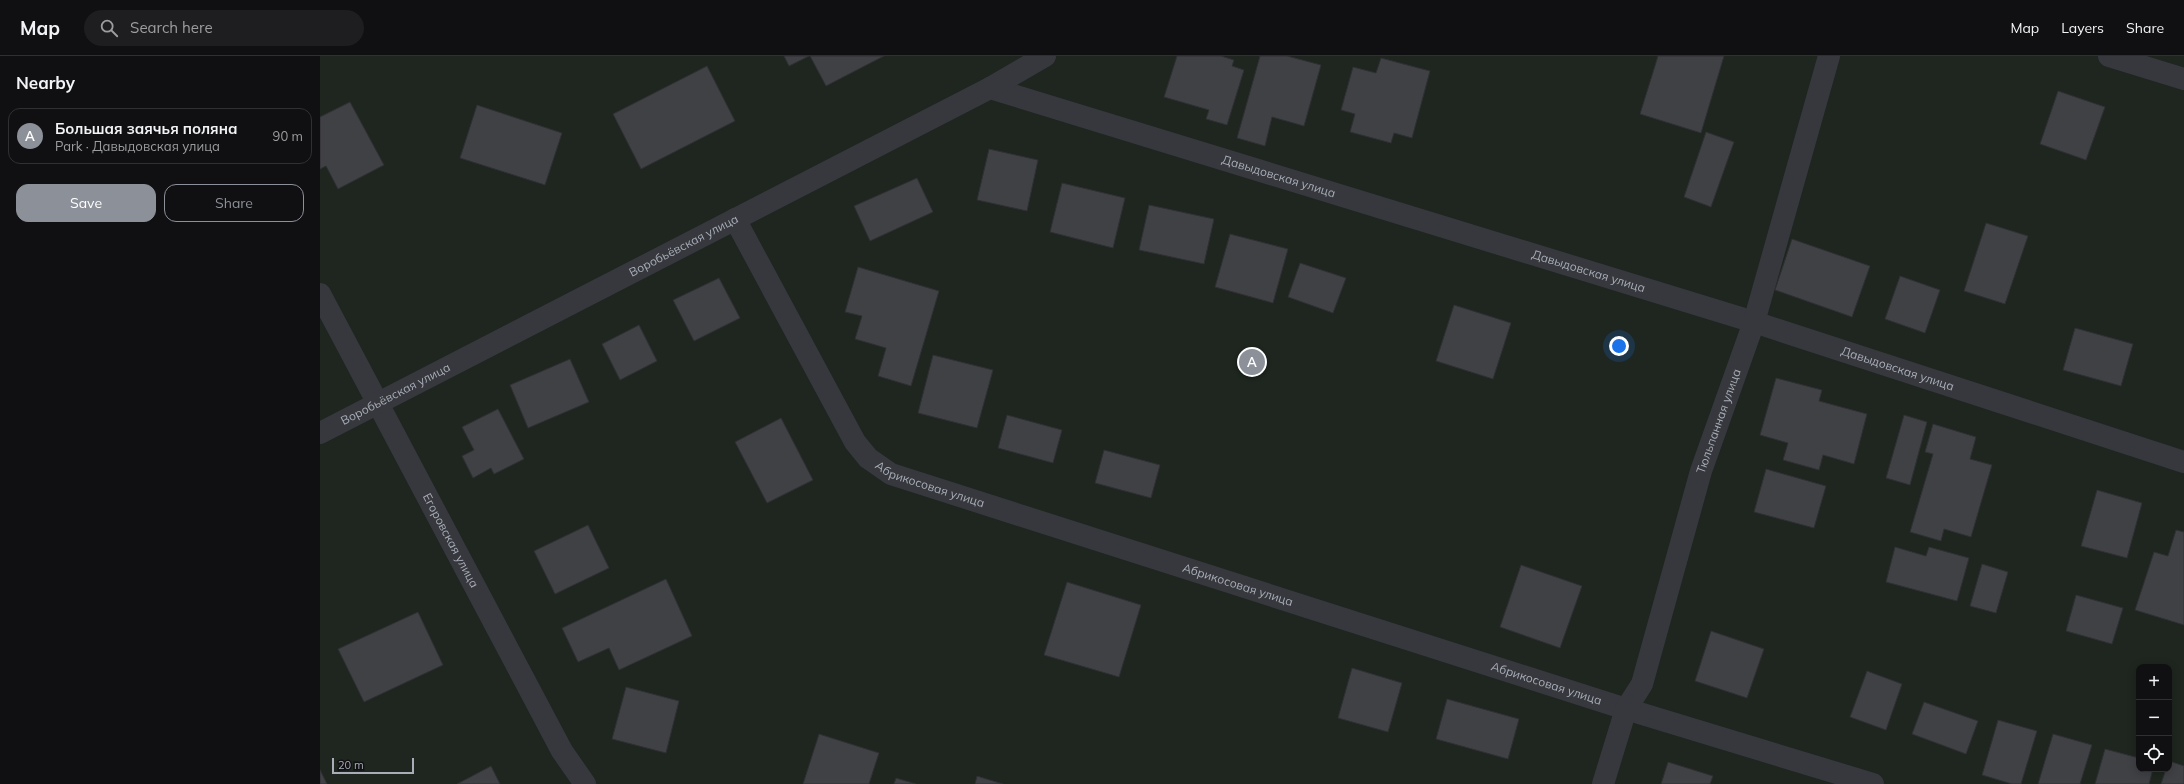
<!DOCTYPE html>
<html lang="en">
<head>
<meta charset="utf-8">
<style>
	:root { --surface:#101012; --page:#1e1e20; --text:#f1f3f6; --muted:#9c9d9f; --line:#303032; --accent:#8c9099 }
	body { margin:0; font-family:Mulish,sans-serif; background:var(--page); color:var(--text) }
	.controls { position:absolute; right:12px; bottom:12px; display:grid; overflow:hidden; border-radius:8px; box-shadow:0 2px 10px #0003 }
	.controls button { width:36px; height:36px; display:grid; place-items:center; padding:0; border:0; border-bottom:1px solid var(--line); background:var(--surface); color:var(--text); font:20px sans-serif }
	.scale { position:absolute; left:12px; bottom:10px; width:82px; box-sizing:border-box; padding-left:4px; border:2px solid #a8adb8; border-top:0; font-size:11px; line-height:14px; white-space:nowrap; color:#a8adb8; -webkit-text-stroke:3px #111113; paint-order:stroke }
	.you { position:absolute; left:1299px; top:290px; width:14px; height:14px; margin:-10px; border:3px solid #fff; border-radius:50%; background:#1a73e8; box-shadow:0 0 0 6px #1a73e833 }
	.badge { display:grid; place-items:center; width:26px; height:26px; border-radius:50%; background:var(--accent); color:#fff; font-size:13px; font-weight:700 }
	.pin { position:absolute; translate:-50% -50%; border:2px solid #fff; box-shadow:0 1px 4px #0006 }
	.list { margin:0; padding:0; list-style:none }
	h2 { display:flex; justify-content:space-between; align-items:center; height:52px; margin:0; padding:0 16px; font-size:17px }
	h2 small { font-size:13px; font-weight:400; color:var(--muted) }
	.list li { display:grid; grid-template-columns:26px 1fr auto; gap:12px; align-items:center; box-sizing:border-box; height:56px; margin:0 8px 8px; padding:0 8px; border:1px solid var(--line); border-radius:12px }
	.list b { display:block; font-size:15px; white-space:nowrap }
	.list p { margin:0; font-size:13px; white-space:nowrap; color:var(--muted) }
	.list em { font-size:13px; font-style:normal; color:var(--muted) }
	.actions { display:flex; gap:8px; padding:12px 16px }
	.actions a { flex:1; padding:9px 0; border:1px solid var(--accent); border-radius:12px; text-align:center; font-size:14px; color:var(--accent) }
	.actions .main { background:var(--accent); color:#fff }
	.icon { flex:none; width:22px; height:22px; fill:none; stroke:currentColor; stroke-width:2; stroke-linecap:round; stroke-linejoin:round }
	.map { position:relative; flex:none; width:1864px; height:728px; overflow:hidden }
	header { display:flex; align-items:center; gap:24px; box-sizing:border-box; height:56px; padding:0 20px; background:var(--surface); border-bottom:1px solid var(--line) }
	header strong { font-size:19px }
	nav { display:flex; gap:22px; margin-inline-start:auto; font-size:14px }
	.search { width:280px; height:36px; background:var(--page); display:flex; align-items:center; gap:10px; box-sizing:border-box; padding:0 14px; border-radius:22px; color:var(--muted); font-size:15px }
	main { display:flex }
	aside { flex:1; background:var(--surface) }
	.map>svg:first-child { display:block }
	.green { fill:#1e261f; fill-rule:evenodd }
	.building { fill:#404145; stroke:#303034 }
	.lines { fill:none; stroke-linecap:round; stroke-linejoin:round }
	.minor { stroke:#37383d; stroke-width:22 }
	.labels { text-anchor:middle; stroke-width:3.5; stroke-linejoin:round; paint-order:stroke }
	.street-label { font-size:12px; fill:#a8adb8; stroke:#111113 }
</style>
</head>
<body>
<header>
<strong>Map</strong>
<div class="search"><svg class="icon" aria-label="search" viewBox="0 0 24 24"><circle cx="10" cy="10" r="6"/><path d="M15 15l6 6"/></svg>Search here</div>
<nav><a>Map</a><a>Layers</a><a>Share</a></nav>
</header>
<main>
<aside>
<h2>Nearby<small></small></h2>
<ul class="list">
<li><span class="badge">A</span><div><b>Большая заячья поляна</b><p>Park · Давыдовская улица</p></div><em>90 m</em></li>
</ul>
<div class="actions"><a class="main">Save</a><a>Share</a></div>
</aside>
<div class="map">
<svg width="1864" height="728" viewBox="0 0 1864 728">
	<rect width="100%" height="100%" fill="#161618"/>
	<path class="green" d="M0 0H1864V728H0ZM1819 611H1849V713H1819Z"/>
	<g class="building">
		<path d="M464 0H489L469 10Z"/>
		<path d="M490 0H564L506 30Z"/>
		<path d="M857 0H901L914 4 912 10 924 14 907 69 886 63 889 54 844 41Z"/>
		<path d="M940 0H967L1001 9 984 70 952 61 945 90 917 82Z"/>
		<path d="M1338 0H1404L1381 77 1320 58Z"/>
		<path d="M1061 2 1110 15 1092 82 1074 77 1071 87 1030 76 1035 58 1021 54 1033 11 1056 17Z"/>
		<path d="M387 10 415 65 321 113 293 58Z"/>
		<path d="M1738 35 1785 51 1766 104 1720 88Z"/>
		<path d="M30 46 64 109 18 133 6 110 0 113V61Z"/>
		<path d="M157 49 242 77 225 129 140 102Z"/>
		<path d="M1386 76 1414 86 1391 151 1364 141Z"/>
		<path d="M669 93 718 104 707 155 657 144Z"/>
		<path d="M597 122 613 156 550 185 534 150Z"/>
		<path d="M742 127 805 142 793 192 730 176Z"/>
		<path d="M829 149 894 163 884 208 819 194Z"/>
		<path d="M1666 167 1708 180 1685 248 1644 235Z"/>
		<path d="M910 178 968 193 953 247 895 231Z"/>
		<path d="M1472 183 1550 210 1532 261 1455 234Z"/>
		<path d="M980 207 1026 222 1013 257 968 241Z"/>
		<path d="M538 211 619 235 591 330 558 320 566 292 535 283 542 260 525 256Z"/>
		<path d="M1580 220 1620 234 1605 277 1565 263Z"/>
		<path d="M399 222 420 262 374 285 353 244Z"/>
		<path d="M1134 249 1191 267 1173 323 1116 305Z"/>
		<path d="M319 269 337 305 300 324 282 288Z"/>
		<path d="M1755 272 1813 288 1801 330 1743 314Z"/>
		<path d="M613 299 673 314 657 372 598 357Z"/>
		<path d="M250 303 269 346 208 372 190 329Z"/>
		<path d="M1456 322 1502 334 1499 345 1547 358 1534 408 1503 399 1499 414 1463 404 1468 387 1440 379Z"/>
		<path d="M178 353 204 403 174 418 171 412 153 422 142 400 154 394 142 371Z"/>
		<path d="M687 359 742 374 733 407 678 392Z"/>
		<path d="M1584 359 1607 366 1590 429 1566 422Z"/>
		<path d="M461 362 493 424 447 447 415 386Z"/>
		<path d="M1613 368 1656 381 1650 403 1672 409 1651 481 1624 473 1621 485 1590 476 1613 398 1605 396Z"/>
		<path d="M784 394 840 409 831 442 775 427Z"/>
		<path d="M1446 413 1506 430 1494 472 1434 456Z"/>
		<path d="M1777 434 1822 447 1807 502 1761 490Z"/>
		<path d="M268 469 289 512 235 538 214 495Z"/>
		<path d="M1856 474 1864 476V569L1815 554 1834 496 1848 500Z"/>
		<path d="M1575 491 1606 500 1609 491 1649 502 1637 545 1566 526Z"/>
		<path d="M1662 508 1688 516 1676 557 1650 550Z"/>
		<path d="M1201 509 1262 530 1240 592 1180 571Z"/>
		<path d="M346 523 372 580 299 614 289 592 258 606 242 572Z"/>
		<path d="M747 526 821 549 799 621 724 599Z"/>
		<path d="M1756 539 1803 552 1792 588 1746 575Z"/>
		<path d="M98 556 123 609 44 646 18 593Z"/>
		<path d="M1391 575 1444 593 1427 642 1375 625Z"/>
		<path d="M1032 612 1082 627 1068 676 1018 662Z"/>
		<path d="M1547 615 1582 628 1566 674 1530 661Z"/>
		<path d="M306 631 359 645 346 697 292 683Z"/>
		<path d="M1127 643 1199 663 1188 703 1116 683Z"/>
		<path d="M1604 646 1658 665 1646 698 1592 678Z"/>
		<path d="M1678 664 1717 675 1701 728H1692L1662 719Z"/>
		<path d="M499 678 559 697 549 728H483Z"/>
		<path d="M1733 678 1772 689 1760 728H1718Z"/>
		<path d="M1785 693 1819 702V713H1833L1829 728H1775Z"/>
		<path d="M1849 705 1864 710V728H1841L1846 713H1849Z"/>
		<path d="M1348 706 1393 720 1390 728H1341Z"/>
		<path d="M171 710 180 728H137Z"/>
		<path d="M0 714 7 728H0Z"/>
		<path d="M657 720 683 728H655Z"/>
		<path d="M576 722 596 728H574Z"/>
	</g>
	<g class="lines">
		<g class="minor">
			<path d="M1789 0 1864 23"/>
			<path id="s1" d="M670 32 1434 266 1864 406"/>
			<path id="s2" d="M415 163 535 386 548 402 571 418 1306 653 1553 728"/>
			<path id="s3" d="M0 238 242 695 265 728"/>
			<path id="s4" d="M0 377 670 32 725 0"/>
			<path id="s5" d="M1283 728 1306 653 1322 628 1381 415 1434 266 1509 0"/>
		</g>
	</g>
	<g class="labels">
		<g class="street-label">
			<text dy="4" stroke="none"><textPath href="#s1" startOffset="302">Давыдовская улица</textPath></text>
			<text dy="4" stroke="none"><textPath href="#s4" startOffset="409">Воробьёвская улица</textPath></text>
			<text dy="4" stroke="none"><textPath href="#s1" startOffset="626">Давыдовская улица</textPath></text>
			<text dy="4" stroke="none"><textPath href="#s1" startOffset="950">Давыдовская улица</textPath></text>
			<text dy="4" stroke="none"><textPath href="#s4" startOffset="85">Воробьёвская улица</textPath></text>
			<text dy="4" stroke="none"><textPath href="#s5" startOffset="382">Тюльпанная улица</textPath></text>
			<text dy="4" stroke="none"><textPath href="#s2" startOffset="342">Абрикосовая улица</textPath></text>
			<text dy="4" stroke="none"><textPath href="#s3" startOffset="279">Егоровская улица</textPath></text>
			<text dy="4" stroke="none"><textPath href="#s2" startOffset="666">Абрикосовая улица</textPath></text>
			<text dy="4" stroke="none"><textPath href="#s2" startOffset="990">Абрикосовая улица</textPath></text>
		</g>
	</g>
</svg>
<div class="controls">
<button>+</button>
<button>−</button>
<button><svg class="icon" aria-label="locate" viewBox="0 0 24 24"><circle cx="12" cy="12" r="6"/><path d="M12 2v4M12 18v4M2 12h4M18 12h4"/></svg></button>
</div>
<div class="scale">20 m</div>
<div class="you"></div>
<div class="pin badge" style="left:932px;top:306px">A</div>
</div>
</main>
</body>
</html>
